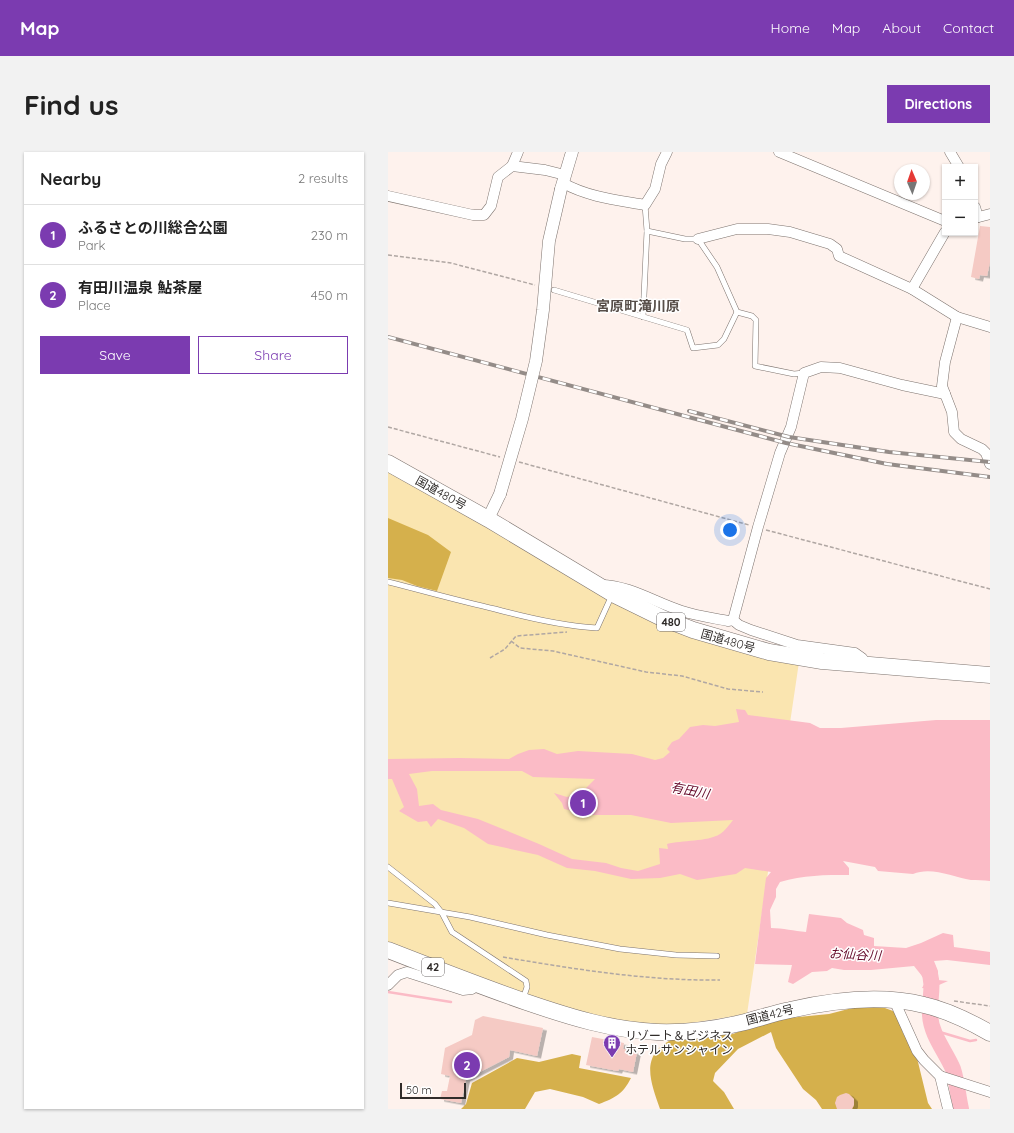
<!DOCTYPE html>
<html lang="en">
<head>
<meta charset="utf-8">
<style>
	:root { --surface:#fff; --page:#f2f2f2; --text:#222; --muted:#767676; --line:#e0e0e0; --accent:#7b3bb0 }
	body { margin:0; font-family:Quicksand,"Noto Sans JP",sans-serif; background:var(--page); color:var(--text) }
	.controls { position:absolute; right:12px; top:12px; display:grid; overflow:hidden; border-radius:0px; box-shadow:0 1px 3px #0004 }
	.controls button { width:36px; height:36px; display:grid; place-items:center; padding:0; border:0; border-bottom:1px solid var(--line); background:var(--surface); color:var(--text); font:20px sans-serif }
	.compass { position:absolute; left:506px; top:12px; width:36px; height:36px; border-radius:50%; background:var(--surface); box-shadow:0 1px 3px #0004; rotate:358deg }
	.scale { position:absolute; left:12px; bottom:10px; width:66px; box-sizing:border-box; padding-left:4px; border:2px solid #302c2a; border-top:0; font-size:11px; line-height:14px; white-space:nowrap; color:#302c2a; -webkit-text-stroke:3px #fff; paint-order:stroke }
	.you { position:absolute; left:342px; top:378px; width:14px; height:14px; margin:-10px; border:3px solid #fff; border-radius:50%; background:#1a73e8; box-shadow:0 0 0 6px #1a73e833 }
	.badge { display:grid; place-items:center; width:26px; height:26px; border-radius:50%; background:var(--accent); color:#fff; font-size:13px; font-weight:700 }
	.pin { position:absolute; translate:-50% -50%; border:2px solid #fff; box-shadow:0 1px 4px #0006 }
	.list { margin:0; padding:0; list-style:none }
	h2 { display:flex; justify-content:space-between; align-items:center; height:52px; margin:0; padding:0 16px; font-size:17px }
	h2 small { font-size:13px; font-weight:400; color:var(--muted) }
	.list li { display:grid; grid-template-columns:26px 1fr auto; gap:12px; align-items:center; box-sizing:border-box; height:60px; padding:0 16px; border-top:1px solid var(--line) }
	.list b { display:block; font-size:15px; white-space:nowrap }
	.list p { margin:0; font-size:13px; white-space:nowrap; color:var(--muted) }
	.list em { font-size:13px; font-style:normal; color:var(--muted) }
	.actions { display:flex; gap:8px; padding:12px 16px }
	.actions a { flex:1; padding:9px 0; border:1px solid var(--accent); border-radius:0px; text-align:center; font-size:14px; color:var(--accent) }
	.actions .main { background:var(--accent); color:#fff }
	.map { position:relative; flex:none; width:602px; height:957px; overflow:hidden; border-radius:0px }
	header { display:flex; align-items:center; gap:24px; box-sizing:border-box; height:56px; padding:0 20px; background:var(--accent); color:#fff }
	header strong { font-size:19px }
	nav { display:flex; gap:22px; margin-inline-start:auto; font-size:14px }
	.intro { display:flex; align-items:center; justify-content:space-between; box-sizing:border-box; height:96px; padding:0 24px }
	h1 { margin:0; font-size:28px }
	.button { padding:10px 18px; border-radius:0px; background:var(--accent); color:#fff; font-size:14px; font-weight:700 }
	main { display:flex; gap:24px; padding:0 24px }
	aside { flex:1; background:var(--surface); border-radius:0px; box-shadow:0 1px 3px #0004 }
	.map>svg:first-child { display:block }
	.green { fill:#fae5b0 }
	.forest { fill:#d5b04c }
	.water { fill:#fbbbc6; fill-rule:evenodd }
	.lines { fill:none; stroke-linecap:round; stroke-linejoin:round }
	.stream { stroke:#fbbbc6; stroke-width:2.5 }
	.river { stroke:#fbbbc6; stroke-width:16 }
	.building { fill:#f5cac4; filter:url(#shadow) }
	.service-casing { stroke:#7d736e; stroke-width:6 }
	.minor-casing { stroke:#7d736e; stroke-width:11 }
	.tertiary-casing { stroke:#7d736e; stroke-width:13 }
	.trunk-casing { stroke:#7d736e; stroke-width:17 }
	.path { stroke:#b0a7a3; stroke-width:1.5; stroke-dasharray:4 2; stroke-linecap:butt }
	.service { stroke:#fff; stroke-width:5 }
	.minor { stroke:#fff; stroke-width:10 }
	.tertiary { stroke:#fff; stroke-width:12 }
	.trunk { stroke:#fff; stroke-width:16 }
	.rail-casing { stroke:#948c88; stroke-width:4 }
	.rail { stroke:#fff; stroke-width:2.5; stroke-dasharray:8; stroke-linecap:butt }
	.tertiary-bridge-casing { stroke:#7d736e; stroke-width:13; stroke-linecap:butt }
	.tertiary-bridge { stroke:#fff; stroke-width:12 }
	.labels { text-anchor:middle; stroke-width:3; stroke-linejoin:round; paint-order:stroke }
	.shield { fill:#fff; stroke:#6e6b6a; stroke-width:1 }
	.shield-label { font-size:11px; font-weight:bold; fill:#302c2a }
	.street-label { font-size:12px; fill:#302c2a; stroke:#fff }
	.poi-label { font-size:12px; fill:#302c2a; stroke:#fff; text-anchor:start }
	.water-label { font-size:13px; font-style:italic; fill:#660a2b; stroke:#fff }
	.quarter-label { font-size:14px; font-weight:bold; fill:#574e49; stroke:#fff }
</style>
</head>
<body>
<header>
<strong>Map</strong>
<nav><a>Home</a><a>Map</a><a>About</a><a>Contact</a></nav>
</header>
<div class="intro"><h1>Find us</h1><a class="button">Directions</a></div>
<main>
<aside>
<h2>Nearby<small>2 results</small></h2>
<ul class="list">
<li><span class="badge">1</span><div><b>ふるさとの川総合公園</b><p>Park</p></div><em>230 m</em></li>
<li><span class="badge">2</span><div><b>有田川温泉 鮎茶屋</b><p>Place</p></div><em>450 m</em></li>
</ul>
<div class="actions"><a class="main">Save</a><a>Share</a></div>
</aside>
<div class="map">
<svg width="602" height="957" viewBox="0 0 602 957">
	<defs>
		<filter id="shadow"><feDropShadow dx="4" dy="2.5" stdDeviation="0" flood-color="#0004"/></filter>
	</defs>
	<rect width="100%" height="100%" fill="#fef2ed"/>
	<path class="green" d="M0 319 214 440 411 510 359 862 297 872 262 874 200 864 0 793Z"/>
	<g class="forest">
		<path d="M0 366 40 383 63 400 49 439 29 434 14 428 0 426Z"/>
		<path d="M489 853 505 859 510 865 515 881 529 906 540 951 544 957H434L428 948 415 937 388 896 383 880 350 897 327 921 325 929 336 940 346 957H272C262 928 251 902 287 886L345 882 380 868 441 862 472 854Z"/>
		<path d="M184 902 193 904 191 916 243 926C235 942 227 946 211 952L195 945 162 937 147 940 137 957H73L78 952 84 931 129 906 151 910Z"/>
	</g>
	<path class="water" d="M348 557 357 558 360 563 422 571 432 576H453L548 568H602V729C596 728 589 728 583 728 565 725 543 714 525 722L490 719 487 715 455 709 461 716V723C437 723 415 723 392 730L388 737V745L382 758 383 776C395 776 406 779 418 780L421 762 453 766 459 771 475 778 476 783 486 786V794L518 796 533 791 555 781 565 783 566 795 602 800V813L559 808 546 809 550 819V828L560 829 551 833 550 838 534 836 538 829 526 814 483 818H456L444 816 439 819 424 820 405 832 400 830 404 813 367 812 378 726 383 720 357 716 348 722 309 728 292 722 272 726 243 727 207 719 179 716 150 703 100 692 76 676 50 667 43 675 39 669 30 670 11 659 16 655 4 627H0V607L72 606 121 607 130 602 141 598 156 597 169 602 190 599 244 602 267 608 275 606 282 600 279 597 284 590 291 587 302 575 315 573 327 574 351 570ZM44 619H134L145 625 207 627 193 641 179 645 166 641 174 651 176 657 201 663H243L283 671 345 668C341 673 337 679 332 682 319 690 294 688 279 692L280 697 271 696 272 712 250 719 233 716 218 711 184 707 151 692 90 667 53 658 45 652 31 654 29 637 21 622Z"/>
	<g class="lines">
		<g class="stream">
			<path d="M0 840 63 850"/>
			<path d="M545 878 582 889 588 888"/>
		</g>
		<path class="river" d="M540 817C547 832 541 848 542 863 543 883 558 900 565 917 569 929 570 944 573 957"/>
	</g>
	<g class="building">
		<path d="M592 74 602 75V110L599 124 592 123 591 127 583 125Z"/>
		<path d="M95 864 155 876 149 904 122 898 121 905 78 927 73 951 52 947 54 939H59L62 924 53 922 57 896 84 883 87 868Z"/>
		<path d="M204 885 236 891 235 897 249 900 245 920 231 917 230 919 198 913Z"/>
		<path d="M458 941 461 942 466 947V953L464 957H449L447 951 449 945 452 943Z"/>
	</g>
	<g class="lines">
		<g class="service-casing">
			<g id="service">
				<path d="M259 79 297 87H310L329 115 349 160 364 164 368 168 367 214 406 222 416 221"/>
				<path d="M166 138 299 178 305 196 330 193 336 187 349 160"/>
				<path d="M255 165 259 79 257 53"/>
				<path d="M0 430C36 439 71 449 107 457 140 466 174 474 209 476L224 443"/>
				<path d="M0 715 47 752 54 761 64 780 138 829 139 835 135 847"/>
				<path d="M0 751 82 765 159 783 232 797 288 803 329 804"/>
			</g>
		</g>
		<g class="minor-casing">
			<g id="minor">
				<path d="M391 0 557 69"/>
				<path d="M562 0 571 15"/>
				<path d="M124 14 157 18 177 23"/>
				<path d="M175 31C200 45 229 48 257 53L267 37 273 12 279 0"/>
				<path d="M0 44 85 63H96L103 54 110 25 124 14 130 0"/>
				<path d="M587 55 590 65"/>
				<path d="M587 66 602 62"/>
				<path d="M310 87 349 77H380L402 80 442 92 449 97 451 104 524 137 569 165 602 175"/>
				<path d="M524 137 557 80"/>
				<path d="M569 165 557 210 554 234 564 260 566 280 573 287 594 297 598 301 602 312"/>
				<path d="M213 433C241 433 268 451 294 459 309 464 325 466 340 469L345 468 370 375 392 301 403 275 416 221 433 215 452 216 514 233 557 242"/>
				<path d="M345 468 351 473 363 478 409 493 467 501 474 506 479 513"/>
				<path d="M0 833 10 823 19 820 75 838 84 837 89 832"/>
				<path d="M506 848 529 899 536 908 552 924 560 957"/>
				<path d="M552 924 602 940"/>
			</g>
		</g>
		<g class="tertiary-casing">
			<g id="tertiary">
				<path d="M173 37 184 0"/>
				<path d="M100 367 112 342"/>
			</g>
		</g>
		<g class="trunk-casing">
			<g id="trunk">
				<path d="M0 311 100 367 225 442 274 466 305 478 381 500 434 509 602 523"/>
				<path d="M0 798C46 816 92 834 138 850 182 865 223 878 269 880 298 881 329 877 357 870 372 866 387 861 402 858 445 848 492 842 536 853 559 858 581 869 602 881"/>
			</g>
		</g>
		<g class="path">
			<path d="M0 103 63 111 147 133"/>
			<path d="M0 275 112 305"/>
			<path d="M131 310 361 373"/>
			<path d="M378 378 602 437"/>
			<path d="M123 489 132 496 165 499 258 520 294 524 340 537 375 540"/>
			<path d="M102 506 117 497 128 484 179 480"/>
			<path d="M115 805C186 817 259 829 332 828"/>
			<path d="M566 849 602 854"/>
		</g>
		<use href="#service" class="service"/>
		<use href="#minor" class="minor"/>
		<use href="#tertiary" class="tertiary"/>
		<use href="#trunk" class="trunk"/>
		<g class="rail-casing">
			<g id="rail">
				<path d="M0 185 398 291 499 312 602 325"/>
				<path d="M301 259 401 285 501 300 602 310"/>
			</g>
		</g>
		<use href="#rail" class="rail"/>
		<g class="tertiary-bridge-casing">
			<path id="tertiary-bridge" d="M112 342 134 267 148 209 155 158 161 89 173 37"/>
		</g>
		<use href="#tertiary-bridge" class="tertiary-bridge"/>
	</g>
	<defs>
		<g id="building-pin" transform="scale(0.9)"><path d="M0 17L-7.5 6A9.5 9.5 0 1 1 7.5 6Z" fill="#7b3bb0" stroke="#fff"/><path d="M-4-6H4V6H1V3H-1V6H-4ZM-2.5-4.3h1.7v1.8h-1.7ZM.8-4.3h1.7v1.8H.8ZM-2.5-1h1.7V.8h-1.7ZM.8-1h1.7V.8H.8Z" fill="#fff"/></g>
	</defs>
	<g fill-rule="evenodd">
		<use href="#building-pin" x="224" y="891"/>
	</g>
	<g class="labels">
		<g class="shield">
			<rect x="269" y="461" width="28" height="18" rx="3"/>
			<rect x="34" y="806" width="22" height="18" rx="3"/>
		</g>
		<g class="shield-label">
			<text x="283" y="474">480</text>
			<text x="45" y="819">42</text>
		</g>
		<g class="street-label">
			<text transform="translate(53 341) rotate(29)" y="4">国道480号</text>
			<text transform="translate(340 489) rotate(16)" y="4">国道480号</text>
			<text transform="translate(382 863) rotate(-14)" y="4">国道42号</text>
		</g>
		<g class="poi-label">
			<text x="237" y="888">リゾート＆ビジネス<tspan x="237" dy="14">ホテルサンシャイン</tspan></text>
		</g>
		<g class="water-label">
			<text transform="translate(302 638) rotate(11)" y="5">有田川</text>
			<text transform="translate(467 802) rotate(3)" y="5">お仙谷川</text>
		</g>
		<g class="quarter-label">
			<text x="250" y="159">宮原町滝川原</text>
		</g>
	</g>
</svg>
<div class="controls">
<button>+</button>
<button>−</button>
</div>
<svg class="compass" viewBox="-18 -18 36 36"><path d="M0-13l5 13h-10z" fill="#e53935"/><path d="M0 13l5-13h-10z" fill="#767676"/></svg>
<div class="scale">50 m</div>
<div class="you"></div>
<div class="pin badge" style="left:195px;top:651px">1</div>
<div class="pin badge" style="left:79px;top:913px">2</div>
</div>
</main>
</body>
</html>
